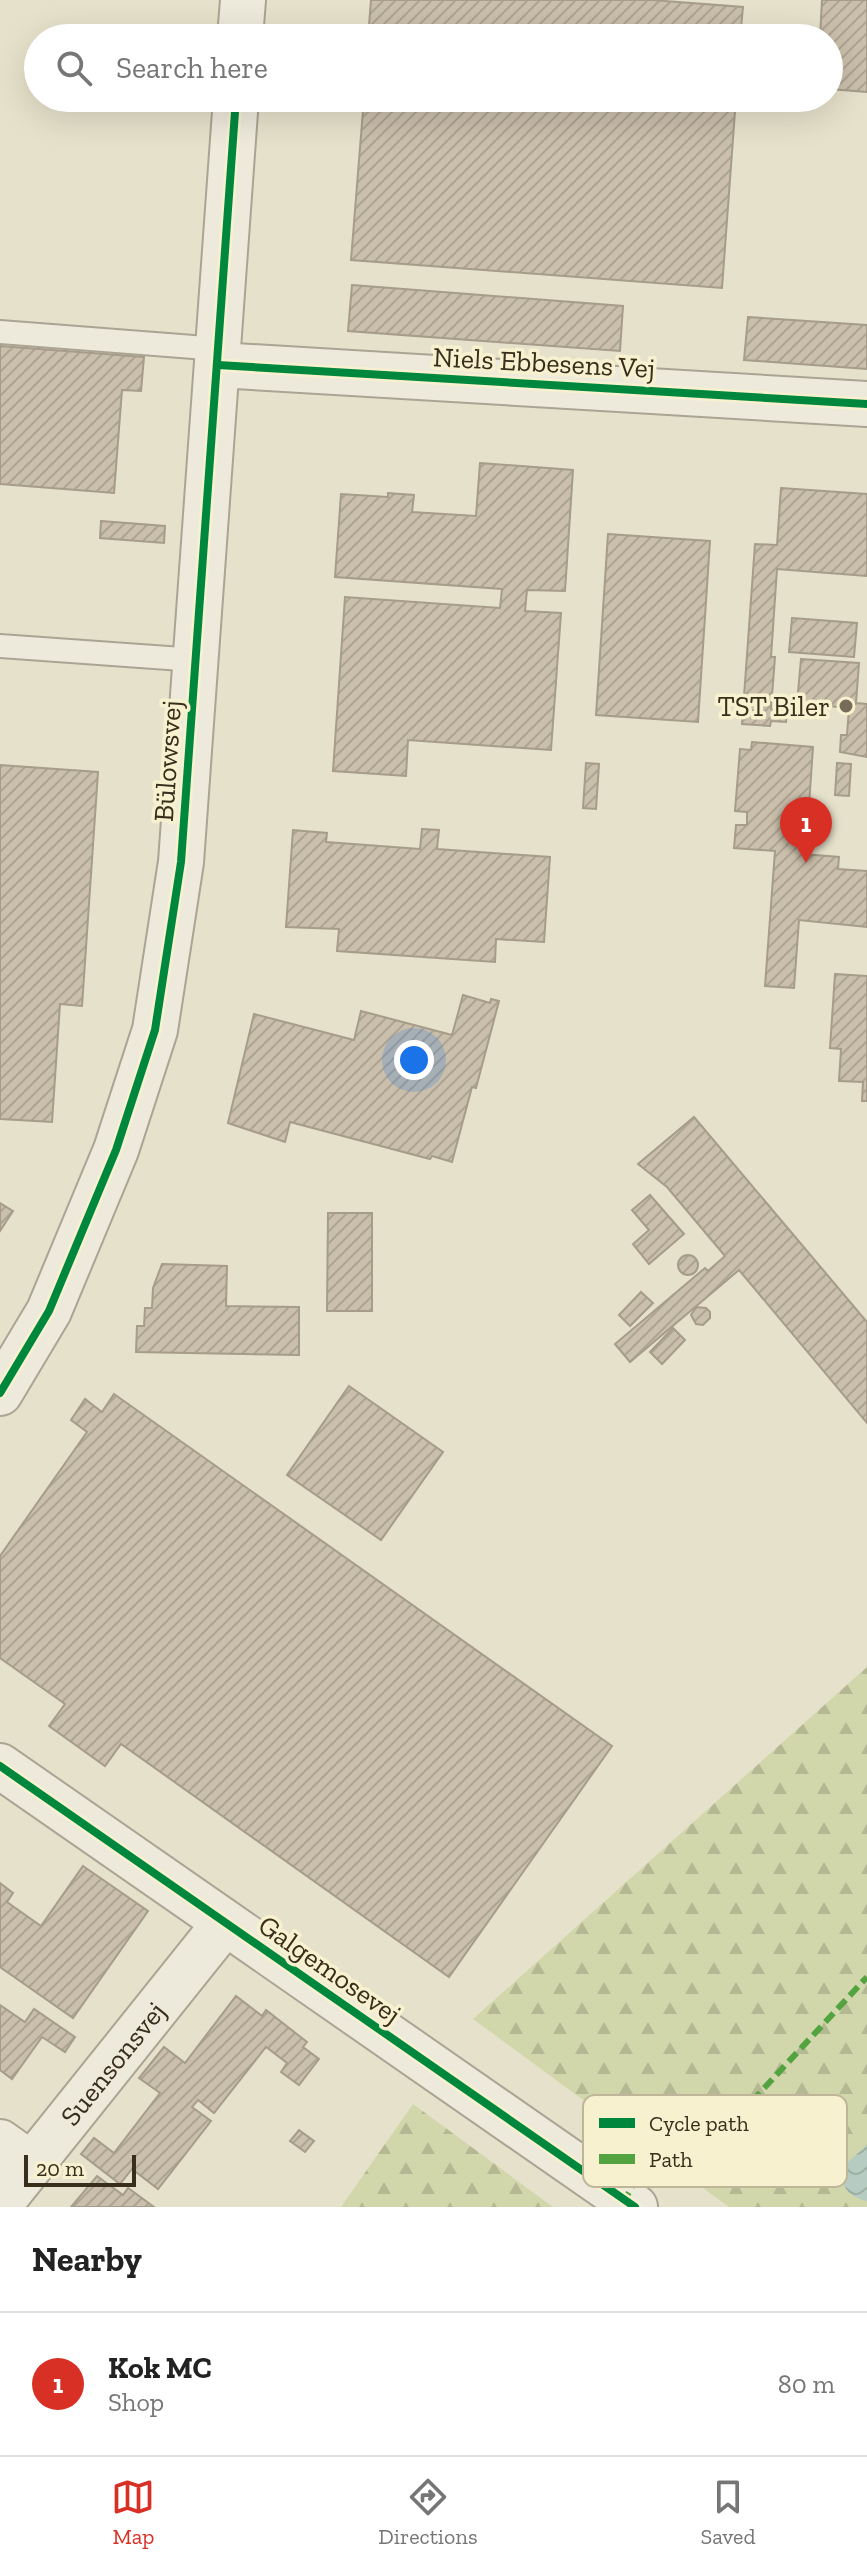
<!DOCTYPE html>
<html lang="en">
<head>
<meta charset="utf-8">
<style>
	:root { --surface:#fff; --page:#f6f6f6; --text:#222; --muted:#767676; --line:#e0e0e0; --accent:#d93025 }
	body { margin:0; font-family:"Zilla Slab",serif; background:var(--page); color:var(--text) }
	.scale { position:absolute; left:24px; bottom:20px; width:112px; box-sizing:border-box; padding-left:8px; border:4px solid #392d1c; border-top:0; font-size:22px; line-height:28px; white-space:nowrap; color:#392d1c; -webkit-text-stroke:6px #f8f1cf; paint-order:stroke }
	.you { position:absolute; left:414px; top:1060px; width:28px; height:28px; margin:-20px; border:6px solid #fff; border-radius:50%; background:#1a73e8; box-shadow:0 0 0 12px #1a73e833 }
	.badge { display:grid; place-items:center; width:52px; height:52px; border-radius:50%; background:var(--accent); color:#fff; font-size:26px; font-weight:700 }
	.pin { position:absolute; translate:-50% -66px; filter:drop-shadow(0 2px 4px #0008) }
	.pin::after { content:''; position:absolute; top:42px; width:28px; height:24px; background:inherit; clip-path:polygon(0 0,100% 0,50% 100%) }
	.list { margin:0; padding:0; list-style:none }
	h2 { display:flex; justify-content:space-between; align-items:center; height:104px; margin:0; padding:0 32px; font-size:34px }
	h2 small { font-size:26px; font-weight:400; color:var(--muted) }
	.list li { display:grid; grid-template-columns:52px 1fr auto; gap:24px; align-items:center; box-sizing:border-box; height:144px; padding:0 32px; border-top:2px solid var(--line) }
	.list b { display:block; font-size:30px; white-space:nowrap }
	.list p { margin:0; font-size:26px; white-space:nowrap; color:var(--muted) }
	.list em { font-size:26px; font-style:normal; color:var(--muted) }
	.icon { flex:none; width:44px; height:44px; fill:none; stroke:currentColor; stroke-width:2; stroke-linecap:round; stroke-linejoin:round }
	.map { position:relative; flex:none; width:867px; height:2207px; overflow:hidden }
	.search { position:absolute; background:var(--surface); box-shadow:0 8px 32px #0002; left:24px; right:24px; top:24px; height:88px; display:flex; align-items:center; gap:20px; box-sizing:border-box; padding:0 28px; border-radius:44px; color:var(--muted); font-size:30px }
	.sheet { height:248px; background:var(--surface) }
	nav { display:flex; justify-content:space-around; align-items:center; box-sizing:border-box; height:112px; border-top:2px solid var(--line); background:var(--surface); font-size:22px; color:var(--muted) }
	nav a { display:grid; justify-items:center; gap:4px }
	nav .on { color:var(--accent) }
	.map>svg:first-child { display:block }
	.forest { fill:url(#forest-firs) }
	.water { fill:url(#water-waves) }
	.building { fill:url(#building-hatch); stroke:#a69c89; stroke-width:2 }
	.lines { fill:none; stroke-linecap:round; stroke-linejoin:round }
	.lane-casing { stroke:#aaa494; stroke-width:26 }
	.street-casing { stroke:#aaa494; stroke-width:48 }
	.lane { stroke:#edeadc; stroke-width:22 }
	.street { stroke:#edeadc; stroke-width:44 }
	.quiet { stroke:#53a441; stroke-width:6; stroke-dasharray:12 6; stroke-linecap:butt }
	.cycleway-casing { stroke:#f8f1cf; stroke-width:13 }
	.cycleway { stroke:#00873e; stroke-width:8 }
	.poi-dot { fill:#766c59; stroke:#f8f1cf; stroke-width:3 }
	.labels { text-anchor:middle; stroke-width:7; stroke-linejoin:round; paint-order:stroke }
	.street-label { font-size:28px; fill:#392d1c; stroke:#f8f1cf }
	.poi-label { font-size:28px; fill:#392d1c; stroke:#f8f1cf; text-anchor:end }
	.key { fill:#f8f1cf; stroke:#bfb699; stroke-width:2 }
	.key-label { font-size:22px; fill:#392d1c }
</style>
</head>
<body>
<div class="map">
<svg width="867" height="2207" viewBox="0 0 867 2207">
	<defs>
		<pattern id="forest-firs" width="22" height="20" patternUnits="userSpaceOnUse" patternTransform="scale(2)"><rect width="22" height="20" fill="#d2d7ab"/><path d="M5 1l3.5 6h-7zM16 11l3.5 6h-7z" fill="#b5b993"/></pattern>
		<pattern id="water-waves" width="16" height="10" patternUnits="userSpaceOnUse" patternTransform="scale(2)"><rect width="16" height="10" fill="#b6cbc1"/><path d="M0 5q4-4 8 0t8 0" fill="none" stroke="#9dafa5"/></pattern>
		<pattern id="building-hatch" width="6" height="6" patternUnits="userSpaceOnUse" patternTransform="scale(2)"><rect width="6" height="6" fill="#cabfab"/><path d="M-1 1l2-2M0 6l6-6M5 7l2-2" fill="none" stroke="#aea493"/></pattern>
	</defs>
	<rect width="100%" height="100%" fill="#e6e1ca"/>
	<g class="forest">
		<path d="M867 1667V2207H729L473 2019Z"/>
		<path d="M413 2104 553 2207H341Z"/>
	</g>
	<path class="water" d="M867 2145V2201C848 2197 842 2187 840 2169Z"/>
	<g class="building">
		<path d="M371 0H652L743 7 740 38H368Z"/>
		<path d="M822 0H867V92L829 89V38H820Z"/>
		<path d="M364 98H736L722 288 351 260Z"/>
		<path d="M352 285 623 306 620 351 348 331Z"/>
		<path d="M748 317 867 325V369L744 360Z"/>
		<path d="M0 346 144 357 141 391 122 390 114 493 0 484Z"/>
		<path d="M480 463 573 470 565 591 527 590 525 611 561 613 551 750 408 740 406 776 333 771 345 597 500 608 502 589 335 577 341 494 388 497V493L414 495 412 512 476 516Z"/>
		<path d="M781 488 867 494V576L777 569 771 657H775L771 709 787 710 786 722 771 721 770 726 742 724 755 544 777 545Z"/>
		<path d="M101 521 165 526 164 543 100 538Z"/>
		<path d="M608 534 710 541 698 722 596 715Z"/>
		<path d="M792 618 857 623 854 657 789 652Z"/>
		<path d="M801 659 859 663 856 703 867 704V757L840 752 841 735H847L849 708 797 703Z"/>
		<path d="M752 742 813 747 807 835 804 834 803 854 839 857 838 869 867 871V927L799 920 794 988 765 986 775 851 734 848 736 825H747V812L735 811 740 749 751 750Z"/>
		<path d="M586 763 599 764 596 809 583 808Z"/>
		<path d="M837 763 851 764 849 796 835 795Z"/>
		<path d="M0 765 98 772 82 1006 60 1004 52 1122 0 1119Z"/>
		<path d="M422 829 439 830 437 849 550 857 544 942 496 939 495 962 337 951 339 929 286 927 293 830 327 833 326 842 420 849Z"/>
		<path d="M835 974 867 976V1101H862L863 1082 839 1081 841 1049 830 1048Z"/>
		<path d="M463 995 490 1003 491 999 499 1001 476 1088 472 1087 452 1162 432 1156 430 1159 290 1122 285 1142 228 1123 254 1014 354 1040 361 1011 452 1035Z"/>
		<path d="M694 1117 867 1322V1423L739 1270 630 1362 615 1344 705 1268 708 1271 725 1256 667 1187 638 1164Z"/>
		<path d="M650 1195 684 1234 649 1264 633 1244 649 1230 632 1210Z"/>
		<path d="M0 1203 13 1211 0 1231Z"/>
		<path d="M328 1213H372V1311H327Z"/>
		<circle cx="688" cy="1265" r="10"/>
		<path d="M162 1264 227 1266 226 1306 299 1307V1355L136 1352 137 1326H144L145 1308H152L153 1288Z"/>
		<path d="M641 1292 653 1303 630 1326 619 1315Z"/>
		<path d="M696 1307 706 1308 710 1312V1318L703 1325 696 1324 691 1315Z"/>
		<path d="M673 1328 685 1340 662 1364 650 1352Z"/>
		<path d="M349 1386 443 1452 381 1540 287 1475Z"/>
		<path d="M114 1394 612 1746 449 1977 121 1744 105 1766 49 1726 65 1704 0 1658V1556L87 1432 71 1420 85 1399 102 1412Z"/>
		<path d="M83 1866 148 1911 73 2018 0 1967V1883L13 1893 7 1902 41 1926Z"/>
		<path d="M236 1996 262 2016 266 2010 307 2042 303 2047 319 2059 299 2085 281 2072 287 2063 266 2047 214 2113 198 2100 192 2107 211 2121 158 2189 132 2169 120 2184 81 2154 94 2138 114 2153 160 2093 139 2078 164 2047 185 2063Z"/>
		<path d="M0 2005 25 2022 34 2009 75 2037 65 2052 42 2037 12 2079 0 2070Z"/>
		<path d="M299 2130 314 2141 305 2152 290 2141Z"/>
		<path d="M97 2176 123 2195 128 2188 154 2207H71Z"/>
	</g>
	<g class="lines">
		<g class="lane-casing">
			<g id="lane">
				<path d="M0 332 219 349"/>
				<path d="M0 646 196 660"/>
			</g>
		</g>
		<g class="street-casing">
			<g id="street">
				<path d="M240 38 243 0"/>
				<path d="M218 365 867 404"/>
				<path d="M0 1393 49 1311 116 1150 155 1030 181 862 236 98"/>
				<path d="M0 1766 635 2207"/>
				<path d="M0 2142 31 2164"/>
				<path id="s1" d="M0 2204 225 1923"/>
			</g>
		</g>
		<use href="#lane" class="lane"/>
		<use href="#street" class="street"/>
		<path class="quiet" d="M623 2203 661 2134 679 2112 755 2098 867 1977"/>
		<g class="cycleway-casing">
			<g id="cycleway">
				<path d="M218 365 867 404"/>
				<path d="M0 1393 49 1311 116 1150 155 1030 181 862 236 98"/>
				<path d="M0 1766 635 2207"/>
			</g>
		</g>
		<use href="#cycleway" class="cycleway"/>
	</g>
	<circle class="poi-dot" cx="846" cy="706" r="8"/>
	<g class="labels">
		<g class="street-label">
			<text transform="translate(544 362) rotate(3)" y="10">Niels Ebbesens Vej</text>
			<text transform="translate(167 761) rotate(-86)" y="10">Bülowsvej</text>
			<text transform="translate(330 1969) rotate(35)" y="10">Galgemosevej</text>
			<text dy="10" stroke="none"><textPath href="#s1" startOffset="180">Suensonsvej</textPath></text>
		</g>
		<g class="poi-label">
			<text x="830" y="716">TST Biler</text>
		</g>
	</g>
	<rect x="583" y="2095" width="264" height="92" rx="12" class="key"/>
	<rect x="599" y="2118" width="36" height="10" fill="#00873e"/>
	<rect x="599" y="2154" width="36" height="10" fill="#53a441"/>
	<g class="key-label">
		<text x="649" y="2131">Cycle path</text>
		<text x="649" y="2167">Path</text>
	</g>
</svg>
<div class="scale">20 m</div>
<div class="you"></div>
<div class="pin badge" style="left:806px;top:863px">1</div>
<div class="search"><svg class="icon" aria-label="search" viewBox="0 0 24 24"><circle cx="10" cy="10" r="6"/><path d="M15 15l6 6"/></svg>Search here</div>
</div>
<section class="sheet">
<h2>Nearby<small></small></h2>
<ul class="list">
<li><span class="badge">1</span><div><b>Kok MC</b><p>Shop</p></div><em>80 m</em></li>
</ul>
</section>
<nav>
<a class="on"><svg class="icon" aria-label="map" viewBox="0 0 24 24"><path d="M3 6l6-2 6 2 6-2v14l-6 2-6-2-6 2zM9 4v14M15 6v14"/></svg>Map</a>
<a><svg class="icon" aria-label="directions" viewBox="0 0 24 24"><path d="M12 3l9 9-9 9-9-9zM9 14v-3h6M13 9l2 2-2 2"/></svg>Directions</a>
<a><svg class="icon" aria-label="saved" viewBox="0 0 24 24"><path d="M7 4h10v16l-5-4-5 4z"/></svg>Saved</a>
</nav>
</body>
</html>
